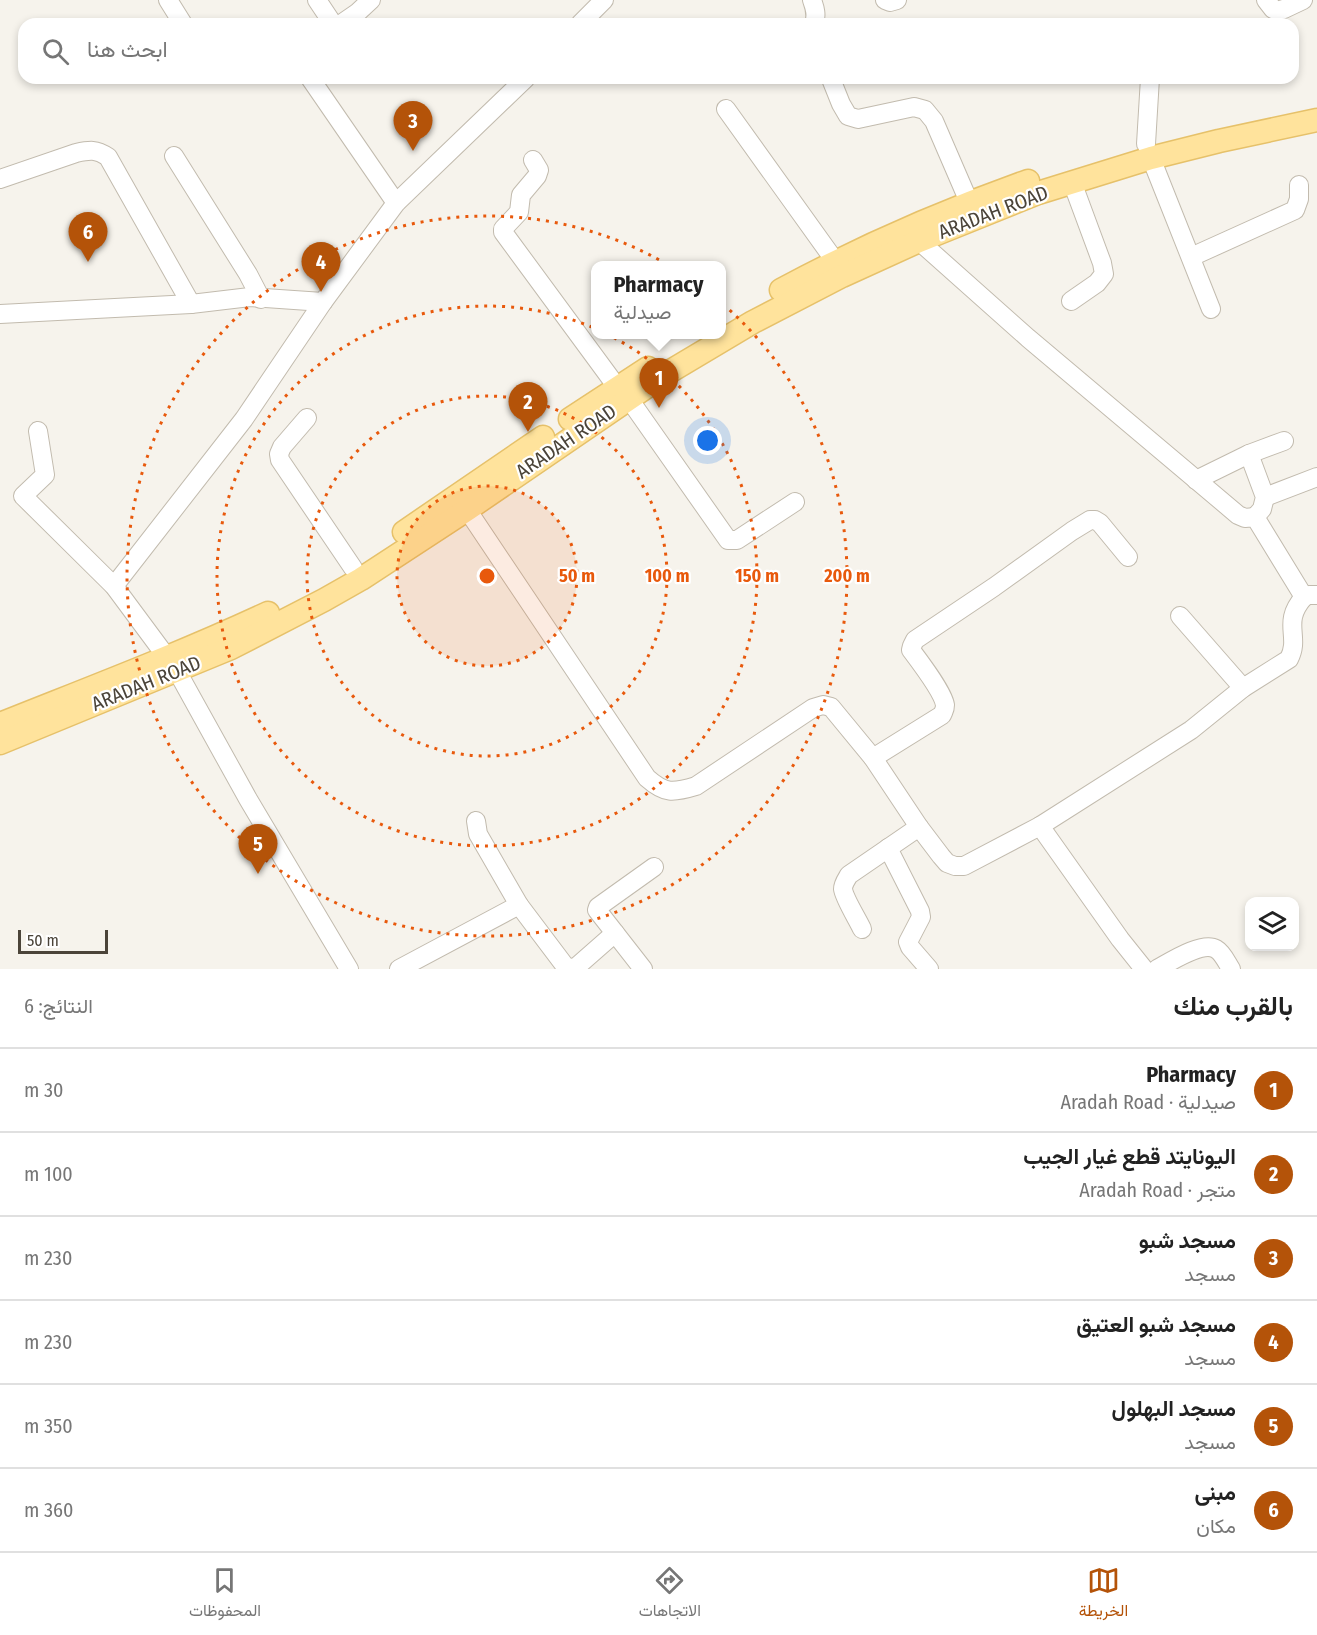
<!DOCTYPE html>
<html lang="ar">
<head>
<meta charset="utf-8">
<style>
	:root { --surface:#fff; --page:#f2f2f2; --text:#222; --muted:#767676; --line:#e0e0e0; --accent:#b45309 }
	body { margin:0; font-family:"Fira Sans Condensed",Vazirmatn,sans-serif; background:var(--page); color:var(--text); direction:rtl }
	.controls { position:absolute; right:18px; bottom:18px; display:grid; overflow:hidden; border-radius:12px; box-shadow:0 3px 9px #0003 }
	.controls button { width:54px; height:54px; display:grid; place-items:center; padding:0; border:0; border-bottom:2px solid var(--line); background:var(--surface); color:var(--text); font:30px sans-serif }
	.scale { position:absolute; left:18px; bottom:15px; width:90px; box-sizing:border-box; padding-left:6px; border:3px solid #4b4439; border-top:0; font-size:16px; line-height:21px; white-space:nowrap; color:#4b4439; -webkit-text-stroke:4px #fff; paint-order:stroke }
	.you { position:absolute; left:708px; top:441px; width:21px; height:21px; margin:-15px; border:4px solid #fff; border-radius:50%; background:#1a73e8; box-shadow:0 0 0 9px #1a73e833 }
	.badge { display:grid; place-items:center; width:39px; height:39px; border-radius:50%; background:var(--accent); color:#fff; font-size:20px; font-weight:700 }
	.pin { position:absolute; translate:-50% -50px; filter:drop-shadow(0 2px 3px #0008) }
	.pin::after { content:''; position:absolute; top:32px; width:21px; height:18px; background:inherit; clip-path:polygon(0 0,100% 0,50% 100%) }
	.popup { position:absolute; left:591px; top:261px; width:135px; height:78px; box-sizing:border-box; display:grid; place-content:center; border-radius:12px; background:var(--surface); filter:drop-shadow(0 2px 4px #0005); font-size:20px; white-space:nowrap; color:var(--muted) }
	.popup b { font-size:22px; color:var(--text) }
	.popup::after { content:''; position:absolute; left:50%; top:100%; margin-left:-12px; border:12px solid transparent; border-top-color:var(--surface) }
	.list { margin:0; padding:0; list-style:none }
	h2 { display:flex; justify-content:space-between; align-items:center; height:78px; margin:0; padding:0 24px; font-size:26px }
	h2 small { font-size:20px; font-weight:400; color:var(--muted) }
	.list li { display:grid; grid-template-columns:39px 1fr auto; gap:18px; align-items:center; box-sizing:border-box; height:84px; padding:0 24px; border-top:2px solid var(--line) }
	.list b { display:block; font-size:22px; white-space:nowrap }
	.list p { margin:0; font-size:20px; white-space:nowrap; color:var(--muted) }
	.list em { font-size:20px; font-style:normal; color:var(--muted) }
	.icon { flex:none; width:33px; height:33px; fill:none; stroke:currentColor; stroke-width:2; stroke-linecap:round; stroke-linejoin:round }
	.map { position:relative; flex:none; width:1317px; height:969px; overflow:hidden; direction:ltr }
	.search { position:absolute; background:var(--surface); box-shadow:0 3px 9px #0003; left:18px; right:18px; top:18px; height:66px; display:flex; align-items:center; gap:15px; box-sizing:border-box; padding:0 21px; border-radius:18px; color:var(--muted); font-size:22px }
	.sheet { height:582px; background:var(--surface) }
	nav { display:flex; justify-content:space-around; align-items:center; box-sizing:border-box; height:84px; border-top:2px solid var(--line); background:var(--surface); font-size:16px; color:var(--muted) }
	nav a { display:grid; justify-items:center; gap:3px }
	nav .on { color:var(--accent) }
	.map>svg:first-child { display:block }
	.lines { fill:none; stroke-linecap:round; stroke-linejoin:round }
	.minor-casing { stroke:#c2bbae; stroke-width:20 }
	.major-casing { stroke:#e6c16a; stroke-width:25 }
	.minor { stroke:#fff; stroke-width:18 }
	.major { stroke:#ffe39c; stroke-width:22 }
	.ring { fill:none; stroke:#e8590c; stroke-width:3; stroke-dasharray:3 6 }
	.labels { text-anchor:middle; stroke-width:4.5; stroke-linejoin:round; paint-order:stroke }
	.street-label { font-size:20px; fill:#4b4439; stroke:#fff }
	.centre { fill:#e8590c; stroke:#fff; stroke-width:3 }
	.ring-label { font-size:18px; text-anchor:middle; font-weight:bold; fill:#e8590c; stroke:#fff; stroke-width:4.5; stroke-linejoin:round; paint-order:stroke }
</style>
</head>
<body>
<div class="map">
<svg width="1317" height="969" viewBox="0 0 1317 969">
	<rect width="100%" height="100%" fill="#f6f3ec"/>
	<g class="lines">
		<g class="minor-casing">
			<g id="minor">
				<path d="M168 0 183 24"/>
				<path d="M317 0 333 24"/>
				<path d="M812 0C815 8 817 15 814 24"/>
				<path d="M885 0 890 2 897 0"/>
				<path d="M1266 0 1273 9 1277 11 1284 9 1303 0"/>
				<path d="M341 24 357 13 371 0"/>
				<path d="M580 24 604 0"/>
				<path d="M310 78 396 203"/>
				<path d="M831 79 841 104 848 116 858 119 914 107 925 110 934 121 969 202"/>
				<path d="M726 109 835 261"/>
				<path d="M1146 144 1150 78"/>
				<path d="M174 156 248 274 261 299"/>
				<path d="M1151 158 1211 309"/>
				<path d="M533 160 539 170 537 176 521 195 519 212 503 229V232L617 387"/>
				<path d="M0 179 76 153C90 150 96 149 108 157L191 304"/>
				<path d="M919 241 1028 338 1238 515 1245 518 1255 517 1304 597 1309 595H1317"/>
				<path d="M1191 257 1295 210 1299 199V185"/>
				<path d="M1071 301 1097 283 1104 274 1102 263 1072 182"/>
				<path d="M0 314 191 304 250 297 323 302"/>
				<path d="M629 399 728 540H737L795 502"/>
				<path d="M307 418 282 447 279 454 280 460 353 568"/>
				<path d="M38 431 45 475 23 496 114 586 177 671 248 799 349 969"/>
				<path d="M1249 454 1265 497 1262 509 1255 517"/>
				<path d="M1196 480 1249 454 1284 441"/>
				<path d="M1265 497 1317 477"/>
				<path d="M460 499 647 778C665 794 673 793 696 786L813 708 823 705 831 707 873 758 919 827 941 856 947 863 955 866H964L1040 826 1120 939 1144 969"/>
				<path d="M114 586 244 419 323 302 396 203 526 78"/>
				<path d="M1180 616 1243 688"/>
				<path d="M873 758 942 715C944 710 945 710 945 705 943 692 920 662 911 650L912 646 915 640 994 587 1072 531 1090 520H1095L1100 523 1128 557"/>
				<path d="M1040 826 1191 730 1243 688 1289 659C1301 636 1281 623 1304 597"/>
				<path d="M888 848 920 911 921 917 908 942 910 947 929 969"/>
				<path d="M519 905 565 966 574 969 615 933"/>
				<path d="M862 929C858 920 844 898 843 889 843 884 846 880 849 875L919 827"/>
				<path d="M399 969 519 905 478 834 476 821"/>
				<path d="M643 969 597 910 598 907 654 867"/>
				<path d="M1157 969C1170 962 1202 941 1216 949 1223 953 1227 963 1231 969"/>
			</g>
		</g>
		<g class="major-casing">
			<g id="major">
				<path d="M781 290C861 247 943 211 1028 181"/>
				<path d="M570 419 648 368"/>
				<path d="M404 532 543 437"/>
				<path d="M0 724C90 688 180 654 268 613"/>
				<path d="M0 743 231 648 324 600 361 579 468 509 664 375 753 322 842 276 919 241 1038 193 1151 158 1219 141 1317 120"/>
			</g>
		</g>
		<use href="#minor" class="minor"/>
		<use href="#major" class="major"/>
	</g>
	<circle cx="487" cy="576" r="90" fill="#e8590c" fill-opacity=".12"/>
	<g class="ring">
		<circle cx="487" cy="576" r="90"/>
		<circle cx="487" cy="576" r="180"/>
		<circle cx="487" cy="576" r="270"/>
		<circle cx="487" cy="576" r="360"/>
	</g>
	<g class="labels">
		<g class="street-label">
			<text transform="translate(993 212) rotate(-21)" y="7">ARADAH ROAD</text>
			<text transform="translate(566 441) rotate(-34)" y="7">ARADAH ROAD</text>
			<text transform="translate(146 683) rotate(-22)" y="7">ARADAH ROAD</text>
		</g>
	</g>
	<circle cx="487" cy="576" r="9" class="centre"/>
	<g class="ring-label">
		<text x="577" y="582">50 m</text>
		<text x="667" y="582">100 m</text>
		<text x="757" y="582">150 m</text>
		<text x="847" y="582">200 m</text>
	</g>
</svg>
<div class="controls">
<button><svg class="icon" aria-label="layers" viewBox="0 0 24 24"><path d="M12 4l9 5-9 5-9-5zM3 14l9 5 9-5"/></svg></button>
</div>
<div class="scale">50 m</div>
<div class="you"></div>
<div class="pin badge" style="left:659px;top:408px">1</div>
<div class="popup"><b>Pharmacy</b>صيدلية</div>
<div class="pin badge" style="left:528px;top:432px">2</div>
<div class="pin badge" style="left:413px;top:151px">3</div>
<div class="pin badge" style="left:321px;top:292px">4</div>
<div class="pin badge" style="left:258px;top:874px">5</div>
<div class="pin badge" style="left:88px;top:262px">6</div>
<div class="search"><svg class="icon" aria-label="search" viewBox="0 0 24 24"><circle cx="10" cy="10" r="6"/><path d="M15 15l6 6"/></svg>ابحث هنا</div>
</div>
<section class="sheet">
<h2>بالقرب منك<small>النتائج: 6</small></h2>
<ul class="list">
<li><span class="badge">1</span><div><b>Pharmacy</b><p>صيدلية · Aradah Road</p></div><em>30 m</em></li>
<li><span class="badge">2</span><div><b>اليونايتد قطع غيار الجيب</b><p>متجر · Aradah Road</p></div><em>100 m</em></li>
<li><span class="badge">3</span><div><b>مسجد شبو</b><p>مسجد</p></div><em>230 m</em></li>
<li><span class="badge">4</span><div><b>مسجد شبو العتيق</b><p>مسجد</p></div><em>230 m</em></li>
<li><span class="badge">5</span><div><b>مسجد البهلول</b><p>مسجد</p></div><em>350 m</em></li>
<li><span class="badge">6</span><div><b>مبنى</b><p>مكان</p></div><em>360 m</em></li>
</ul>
</section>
<nav>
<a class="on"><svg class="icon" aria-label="map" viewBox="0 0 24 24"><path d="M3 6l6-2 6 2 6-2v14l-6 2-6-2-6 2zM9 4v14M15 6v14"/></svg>الخريطة</a>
<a><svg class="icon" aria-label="directions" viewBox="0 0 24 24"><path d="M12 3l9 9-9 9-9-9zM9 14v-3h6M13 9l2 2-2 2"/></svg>الاتجاهات</a>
<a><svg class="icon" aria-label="saved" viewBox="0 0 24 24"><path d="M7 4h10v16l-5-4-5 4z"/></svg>المحفوظات</a>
</nav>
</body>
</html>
